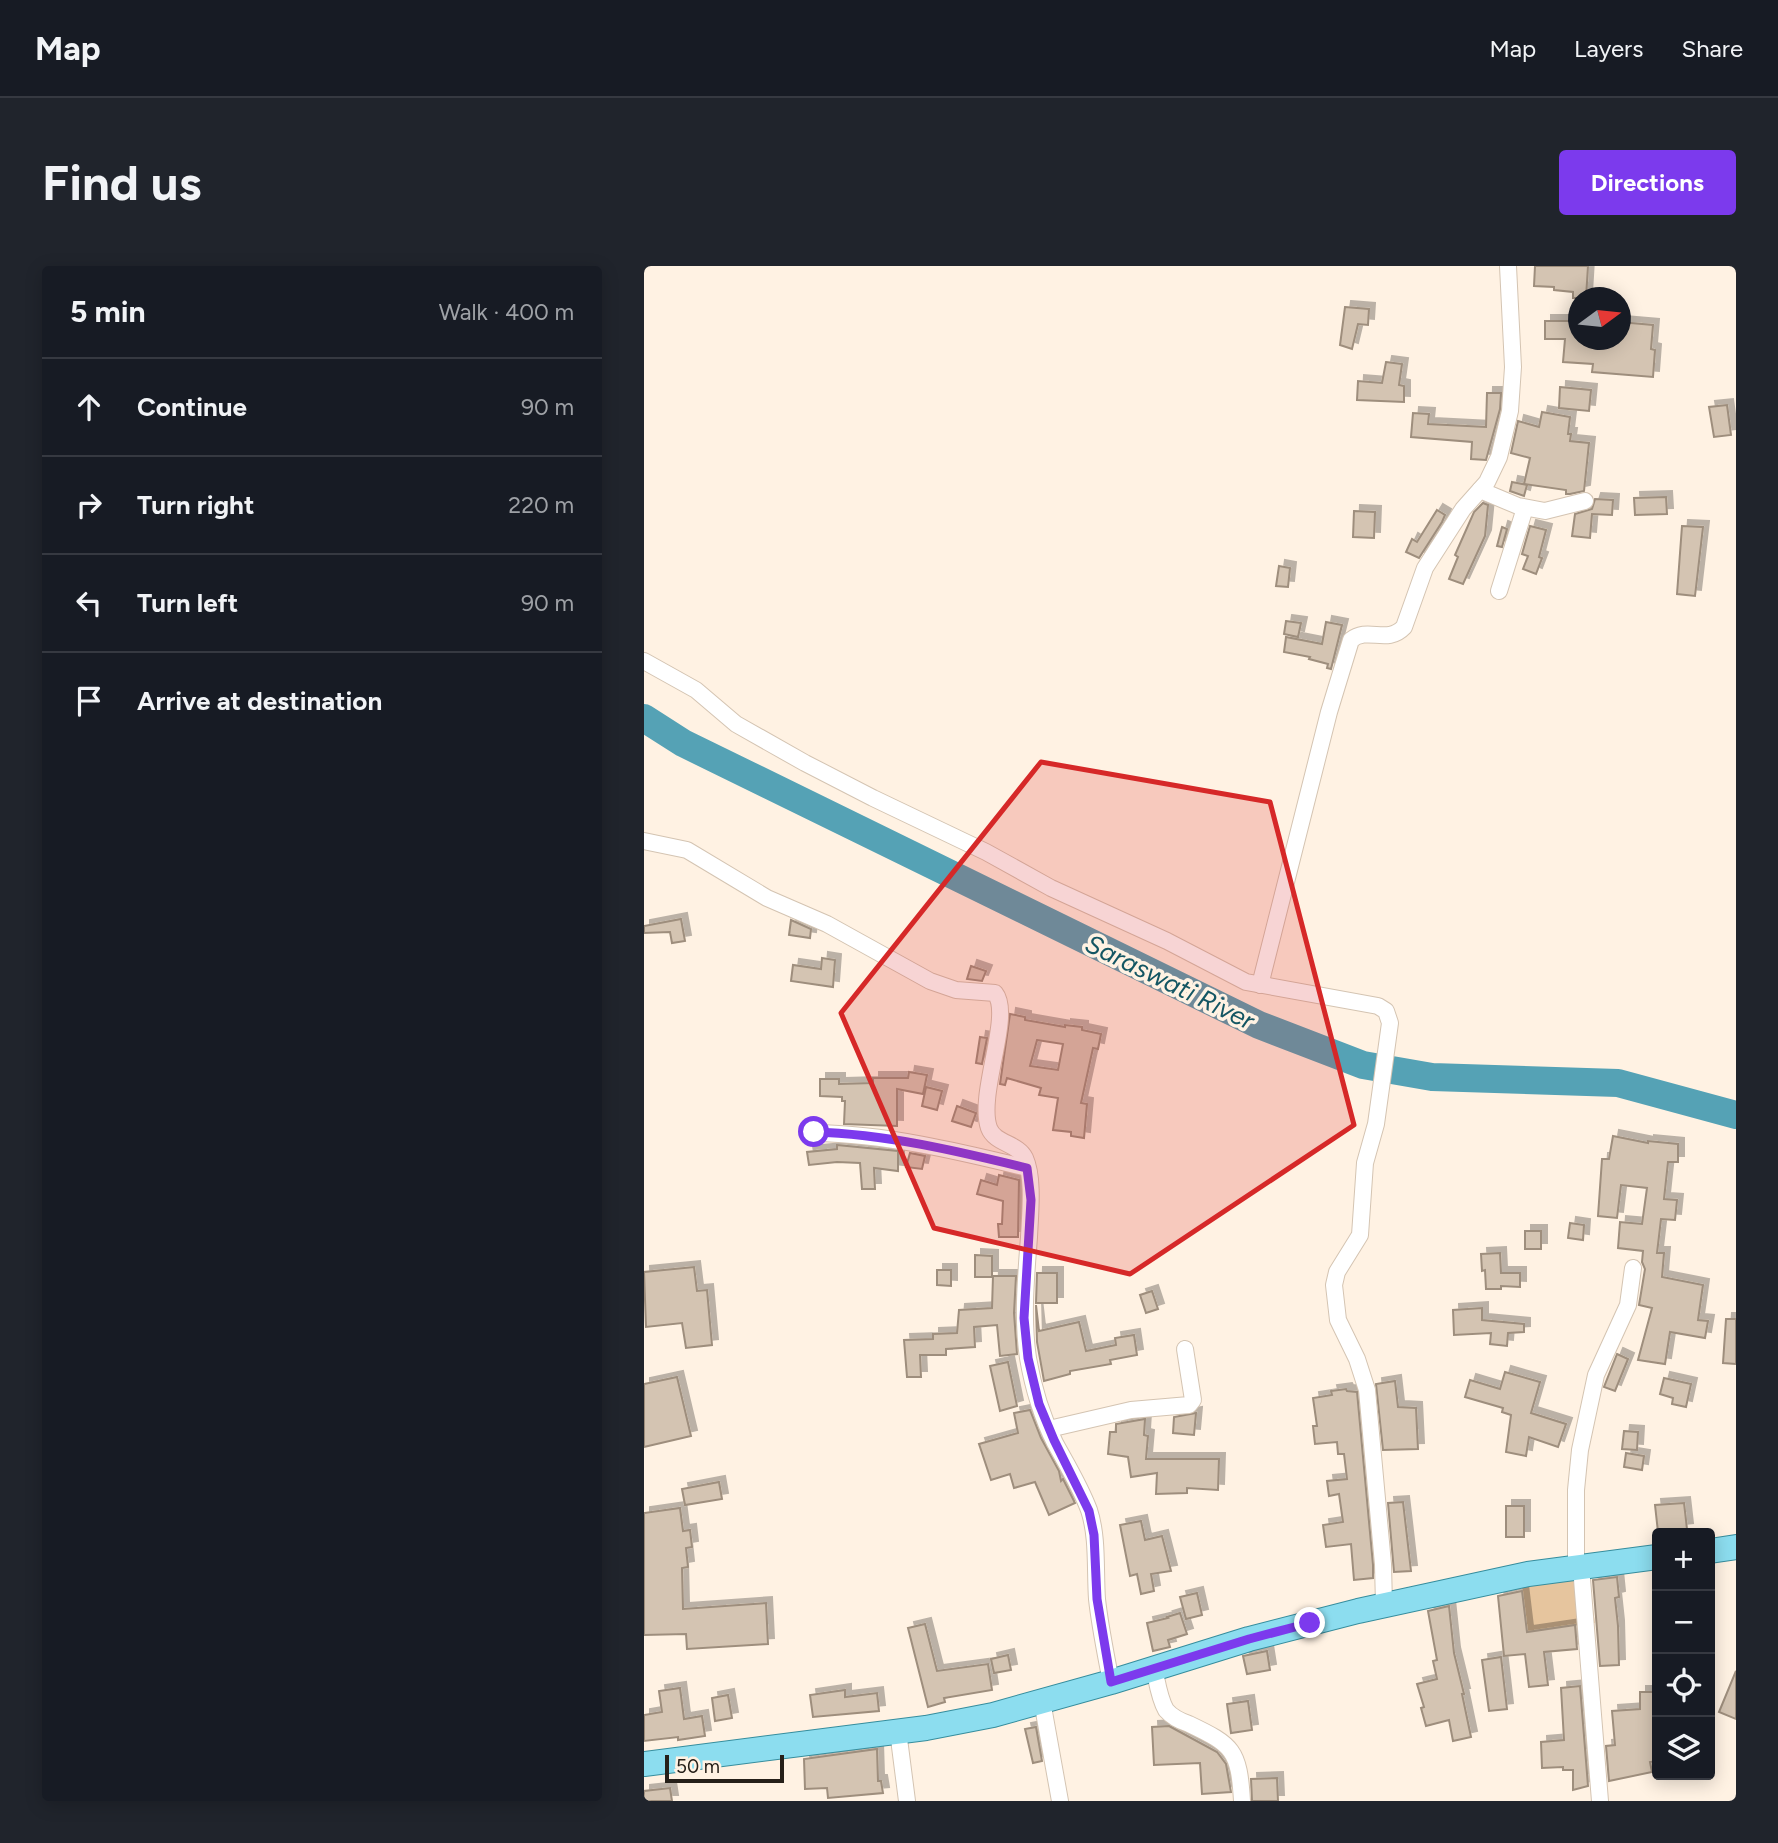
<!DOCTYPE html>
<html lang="en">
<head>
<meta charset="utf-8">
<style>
	:root { --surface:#171b24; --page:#20242c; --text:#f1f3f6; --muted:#9ea1a6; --line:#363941; --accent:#7c3aed }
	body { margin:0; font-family:Figtree,sans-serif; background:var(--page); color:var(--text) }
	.controls { position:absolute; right:21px; bottom:21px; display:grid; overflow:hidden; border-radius:7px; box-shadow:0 4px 18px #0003 }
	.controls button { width:63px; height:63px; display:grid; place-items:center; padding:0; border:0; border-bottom:2px solid var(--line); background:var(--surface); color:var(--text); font:35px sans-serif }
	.compass { position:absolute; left:924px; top:21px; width:63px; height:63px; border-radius:50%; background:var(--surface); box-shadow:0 4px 18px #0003; rotate:75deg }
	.scale { position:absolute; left:21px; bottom:18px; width:119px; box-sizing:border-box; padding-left:7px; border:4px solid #262019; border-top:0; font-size:19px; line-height:24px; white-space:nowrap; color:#262019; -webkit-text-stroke:5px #fff2e3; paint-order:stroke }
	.stop { position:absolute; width:21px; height:21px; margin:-16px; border:5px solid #7c3aed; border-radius:50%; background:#fff }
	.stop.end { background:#7c3aed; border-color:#fff; box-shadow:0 2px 7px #0008 }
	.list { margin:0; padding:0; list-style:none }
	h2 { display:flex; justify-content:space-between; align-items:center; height:91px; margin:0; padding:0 28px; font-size:30px }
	h2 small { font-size:23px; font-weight:400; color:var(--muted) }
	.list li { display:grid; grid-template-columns:46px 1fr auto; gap:21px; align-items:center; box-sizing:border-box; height:98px; padding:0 28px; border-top:2px solid var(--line) }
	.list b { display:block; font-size:26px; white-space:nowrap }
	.list em { font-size:23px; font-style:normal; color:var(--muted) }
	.icon { flex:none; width:38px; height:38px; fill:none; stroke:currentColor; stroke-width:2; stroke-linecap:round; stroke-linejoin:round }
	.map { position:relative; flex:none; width:1092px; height:1535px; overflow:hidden; border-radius:7px }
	header { display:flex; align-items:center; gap:42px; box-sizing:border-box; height:98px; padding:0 35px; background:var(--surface); border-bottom:2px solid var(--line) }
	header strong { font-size:33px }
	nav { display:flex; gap:38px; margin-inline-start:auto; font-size:24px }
	.intro { display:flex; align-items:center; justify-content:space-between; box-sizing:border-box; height:168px; padding:0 42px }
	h1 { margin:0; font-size:49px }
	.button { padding:18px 32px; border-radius:7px; background:var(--accent); color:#fff; font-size:24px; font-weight:700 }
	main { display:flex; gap:42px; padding:0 42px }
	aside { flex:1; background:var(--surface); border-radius:7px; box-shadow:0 4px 18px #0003 }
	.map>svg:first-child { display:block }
	.green { fill:#e6c59e }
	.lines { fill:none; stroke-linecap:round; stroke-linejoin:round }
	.river { stroke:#55a2b5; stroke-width:28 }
	.building { fill:#d4c4b2; stroke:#9e8e7d; stroke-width:2; fill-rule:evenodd; filter:url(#shadow) }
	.street-casing { stroke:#d4c4b2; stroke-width:18 }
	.primary-casing { stroke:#368d9d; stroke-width:26 }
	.street { stroke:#fff; stroke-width:16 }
	.primary { stroke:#8cddef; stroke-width:24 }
	.route { stroke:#7c3aed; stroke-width:9 }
	.marked { fill:#d62828; fill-opacity:0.2; stroke:#d62828; stroke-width:5; stroke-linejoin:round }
	.labels { text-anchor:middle; stroke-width:7; stroke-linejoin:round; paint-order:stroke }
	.water-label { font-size:26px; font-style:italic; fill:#145663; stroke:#fff2e3 }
</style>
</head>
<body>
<header>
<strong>Map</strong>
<nav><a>Map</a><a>Layers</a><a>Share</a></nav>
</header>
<div class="intro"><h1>Find us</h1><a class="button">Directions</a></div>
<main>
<aside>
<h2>5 min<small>Walk · 400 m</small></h2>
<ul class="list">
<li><svg class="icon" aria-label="ahead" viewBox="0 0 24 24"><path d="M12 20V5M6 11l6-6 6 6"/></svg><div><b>Continue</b></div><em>90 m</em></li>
<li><svg class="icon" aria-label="right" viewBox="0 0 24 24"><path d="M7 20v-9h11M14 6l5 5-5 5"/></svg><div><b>Turn right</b></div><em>220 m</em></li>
<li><svg class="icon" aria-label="left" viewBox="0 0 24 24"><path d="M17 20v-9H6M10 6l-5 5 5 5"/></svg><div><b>Turn left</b></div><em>90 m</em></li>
<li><svg class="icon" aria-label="arrive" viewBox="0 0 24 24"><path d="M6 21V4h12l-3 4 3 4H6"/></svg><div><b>Arrive at destination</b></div></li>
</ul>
</aside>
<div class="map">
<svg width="1092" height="1535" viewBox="0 0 1092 1535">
	<defs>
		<filter id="shadow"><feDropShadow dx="6" dy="-6" stdDeviation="0" flood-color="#0004"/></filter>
	</defs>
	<rect width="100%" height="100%" fill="#fff2e3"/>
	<path class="green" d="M943 1302 951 1357 884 1366 877 1313Z"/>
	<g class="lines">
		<path class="river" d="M0 452 39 477 615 759 719 799 788 811 974 817 1092 849"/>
	</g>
	<g class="building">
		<path d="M891 0H944L942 32H929V26L910 24V21L890 20Z"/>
		<path d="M701 41 725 43 724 59 714 58 708 83 696 79Z"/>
		<path d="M901 55H934V74H976V56L1009 59 1007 83 1011 84 1009 111 948 106 949 98 919 96 921 73H901Z"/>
		<path d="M742 96 758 98 755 119 760 120V136L713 134 714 115 738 117Z"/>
		<path d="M916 121 947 124 945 145 915 142Z"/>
		<path d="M843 127H857L856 143 842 194 827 193 828 176 767 171 769 147 785 148 784 158 842 161Z"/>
		<path d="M1083 139 1087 169 1070 171 1065 141Z"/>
		<path d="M898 146 926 151 924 168H927L926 175 945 177 940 225 926 228H922V224L880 218 886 192 867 187 874 155 895 161Z"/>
		<path d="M868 216 883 219 880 230 866 225Z"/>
		<path d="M1022 231 1023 248 991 249 990 232Z"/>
		<path d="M951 233 969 234 968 249 948 248 946 272 928 270 931 248 948 243Z"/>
		<path d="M839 237 844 239 841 270 819 318 805 313 814 291 811 289 830 246Z"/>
		<path d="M793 244 801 249 798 256 775 292 762 286 768 273 773 276Z"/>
		<path d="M710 245 731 246 730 272 709 271Z"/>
		<path d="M886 260 902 264 895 291 898 292 892 308 879 303 884 290 878 288Z"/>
		<path d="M1038 260 1059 261 1051 330 1033 328Z"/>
		<path d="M858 261 863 263 858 281 853 280Z"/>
		<path d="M635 300 646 302 644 321 632 320Z"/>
		<path d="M642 355 657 357 654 371 640 368Z"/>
		<path d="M682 356 698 359 687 403 683 402 684 398 665 393 666 391 640 386 642 371 678 378Z"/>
		<path d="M37 653 41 675 28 677 26 666 0 667V660Z"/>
		<path d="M147 654 167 663 166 672 145 669Z"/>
		<path d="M178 692 191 694 189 721 147 715 149 699 177 703Z"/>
		<path d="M327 700 342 705 338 715 323 713Z"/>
		<path d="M366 748 381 751V754L421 761V759L438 761V764L457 768 454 783 449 782 437 837 443 838 440 872 427 870V866L409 864 414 832 395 829 397 822 363 812 361 819 356 818ZM393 774 419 778 414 804 386 800Z"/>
		<path d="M336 771 343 772 338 798 332 797Z"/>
		<path d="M265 806 283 809 279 828 253 823V860L200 858 201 835H198V831L176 830V813H195V818L229 817V812H264Z"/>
		<path d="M282 821 298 825 293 844 278 840Z"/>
		<path d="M313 840 332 847 327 861 308 855Z"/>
		<path d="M969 870 1004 877V875L1034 878V896H1024L1020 933 1033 934 1031 954 1017 953 1013 987H1020L1018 1011 1059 1019 1054 1054 1064 1055 1061 1072 1026 1066 1021 1098 994 1094 1008 1042 995 1039 1001 1003 998 996 999 985 974 982 976 956 998 958 1003 922 977 919 973 952 954 950 958 893H965Z"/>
		<path d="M193 879 254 885V905L230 902 231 923H218L216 897 193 896 165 899 163 886 193 883Z"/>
		<path d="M266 887 281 890 278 903 262 901Z"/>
		<path d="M355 909 375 914 374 971H355L354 958H358L359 935 333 928 337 914 353 919Z"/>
		<path d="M926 957 940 959 939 974 924 972Z"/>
		<rect x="881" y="965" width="16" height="18"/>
		<path d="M856 987 857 1007H876V1021L857 1020V1023H842L841 1004 838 1005 837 988Z"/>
		<path d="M331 989 348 990V1011H331Z"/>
		<path d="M50 1001 53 1025 63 1024 68 1079 42 1082 38 1057 2 1061 0 1006Z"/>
		<path d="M293 1004H307V1020L293 1019Z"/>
		<path d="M393 1007H413V1037H392Z"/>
		<path d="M349 1010H372L370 1047 373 1088 356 1090 353 1059 330 1061 331 1081 302 1083V1089H276L277 1111H263L260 1074 289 1073V1068L313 1067 315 1044 348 1042Z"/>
		<path d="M508 1025 514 1043 502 1047 496 1029Z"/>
		<path d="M392 1039 395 1065 435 1056 442 1085 472 1079 471 1072 490 1069 493 1089 466 1094 467 1098 426 1105V1108L400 1115 393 1076Z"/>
		<path d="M838 1042V1054L880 1058V1066L864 1067 863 1080 846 1078 847 1067 810 1069 809 1044Z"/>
		<path d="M1082 1053H1092V1098L1079 1097Z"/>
		<path d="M973 1088 984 1093 971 1125 960 1121Z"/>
		<path d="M364 1096 373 1140 356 1145 346 1100Z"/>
		<path d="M861 1106 896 1116 887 1147 922 1158 914 1181 885 1171 882 1190 862 1186 867 1149 858 1146 859 1142 821 1131 826 1114 856 1123Z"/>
		<path d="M33 1111 47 1170 0 1181V1118Z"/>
		<path d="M1020 1112 1047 1118 1042 1141 1028 1138 1029 1132 1016 1128Z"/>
		<path d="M751 1115 754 1141 772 1142 774 1183 739 1184 732 1118Z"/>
		<path d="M702 1123 703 1125 713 1126 729 1299V1312L710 1314 707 1278 682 1281 679 1259 699 1256 695 1228 685 1230 683 1215 703 1213 700 1188H694L693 1176 671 1178 669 1160H673L669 1132 688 1129 687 1125Z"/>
		<path d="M386 1144 397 1172 415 1205 417 1215 419 1213 431 1237 405 1249 391 1216 370 1222 366 1208 347 1214 335 1178 374 1167 370 1147Z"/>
		<path d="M552 1147 550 1169 529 1167 530 1151Z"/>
		<path d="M501 1153 500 1169 504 1170 502 1193H575L574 1224 543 1222V1227L512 1228 513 1207 487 1211 484 1191 464 1188 466 1166H472V1158Z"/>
		<path d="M980 1165 994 1166 993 1184 978 1183Z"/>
		<path d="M982 1187 1000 1190 998 1204 980 1201Z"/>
		<path d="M75 1216 78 1233 41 1239 38 1223Z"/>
		<path d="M759 1236 767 1305 750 1306 744 1237Z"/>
		<path d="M1040 1237 1043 1263 1014 1266 1011 1239Z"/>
		<rect x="862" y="1240" width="18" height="31"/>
		<path d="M36 1242 39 1265 46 1264 48 1281 42 1282 44 1301 38 1302 39 1343 122 1337 124 1378 43 1383 42 1368 0 1369V1247Z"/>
		<path d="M497 1255 501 1274 518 1270 527 1305 507 1308 510 1325 497 1328 493 1308 486 1310 476 1259Z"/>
		<path d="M973 1311 975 1331 971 1332 974 1360 975 1399 956 1400 949 1314Z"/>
		<path d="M878 1325 883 1366 931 1359 933 1383 900 1386 904 1419 885 1421 881 1388 860 1390 854 1330Z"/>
		<path d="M553 1327 558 1349 542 1353 536 1331Z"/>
		<path d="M805 1340 810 1387 820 1428H818L827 1471 809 1475 805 1454 782 1460 777 1442 780 1441 773 1418 793 1413 789 1395 793 1394 784 1345Z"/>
		<path d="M536 1347 543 1368 524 1374 526 1381 509 1385 503 1357 524 1352 523 1351Z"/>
		<path d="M281 1358 293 1405 344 1398 348 1424 300 1432 301 1436 284 1441 264 1362Z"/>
		<path d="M623 1385 626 1404 603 1408 599 1390Z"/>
		<path d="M364 1389 367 1404 350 1407 347 1393Z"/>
		<path d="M857 1391 863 1443 845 1445 838 1394Z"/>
		<path d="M1092 1405V1453L1075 1446Z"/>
		<path d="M936 1420 944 1520 929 1524V1504H919V1501L898 1502 897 1476 920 1474 917 1422Z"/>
		<path d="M36 1422 40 1453 58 1450 61 1470 34 1474V1471L0 1475V1449L18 1446 15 1425Z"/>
		<path d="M201 1424V1431L233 1427 235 1445 169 1451 166 1429Z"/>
		<path d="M996 1426H1013V1495L1006 1496 1008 1506 965 1515 962 1480 971 1479 968 1445 996 1443Z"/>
		<path d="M84 1429 88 1452 71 1455 68 1432Z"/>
		<path d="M604 1435 608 1464 587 1467 583 1438Z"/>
		<path d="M525 1460 573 1486 582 1498 587 1526 558 1528 556 1497 510 1499 508 1461Z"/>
		<path d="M392 1461 398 1495 389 1497 381 1463Z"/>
		<path d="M233 1483 234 1515H237L239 1527 184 1532 183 1522 161 1523 160 1493Z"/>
		<path d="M633 1512 634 1535H608L607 1513Z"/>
		<path d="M26 1522 28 1535H0V1525Z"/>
	</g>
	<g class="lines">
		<g class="street-casing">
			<g id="street">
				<path d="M836 224 874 240 901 245 941 235"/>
				<path d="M855 325 881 242"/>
				<path d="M0 395 52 424 92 458 161 497 229 532 342 586 407 622 523 675 602 716 734 740 742 745 746 757 732 858 721 897 716 969 693 1006 690 1019 694 1054 713 1093 723 1124 739 1298 740 1339"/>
				<path d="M0 575 43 584 123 632 183 658 286 715 312 724 351 727C369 749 333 828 345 862 351 878 374 877 381 892 390 912 386 948 385 971 382 1011 378 1052 384 1092 389 1121 398 1151 411 1177 423 1199 436 1220 445 1244 454 1271 451 1304 453 1333 456 1361 462 1389 467 1416"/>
				<path d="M616 719 685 446 707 374C724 360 743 379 760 361L781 302 819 243 843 216 855 191 866 145 869 101 864 0"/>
				<path d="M170 867C242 868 313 885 383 902"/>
				<path d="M405 1163 487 1144 545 1139 549 1134 541 1083"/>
				<path d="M932 1301V1224L936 1184 952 1109 984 1039 989 1002"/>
				<path d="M937 1301 956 1535"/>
				<path d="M510 1402C513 1415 515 1432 522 1444 528 1451 536 1455 545 1458 589 1479 595 1484 598 1535"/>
				<path d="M398 1435 416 1535"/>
				<path d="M254 1465 263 1535"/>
			</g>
		</g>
		<g class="primary-casing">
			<g id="primary">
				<path d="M1066 1285 1092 1281"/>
				<path d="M0 1498 282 1462 349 1449 467 1416 605 1373 714 1345 884 1308 1013 1291"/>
			</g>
		</g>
		<use href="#street" class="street"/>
		<use href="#primary" class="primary"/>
	</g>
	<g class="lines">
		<path class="route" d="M170 866C242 868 313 885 383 902L387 934 380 1052 384 1092 395 1138 410 1174 445 1245 450 1269 453 1333 467 1416 605 1373 666 1357"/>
	</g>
	<path class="marked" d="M397 496 626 536 710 859 486 1008 290 962 197 747Z"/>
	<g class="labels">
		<g class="water-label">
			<text transform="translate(526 716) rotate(26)" y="9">Saraswati River</text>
		</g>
	</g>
</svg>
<div class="controls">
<button>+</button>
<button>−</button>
<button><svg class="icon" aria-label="locate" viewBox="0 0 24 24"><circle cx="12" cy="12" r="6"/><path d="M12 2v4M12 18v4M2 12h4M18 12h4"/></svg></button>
<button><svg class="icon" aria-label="layers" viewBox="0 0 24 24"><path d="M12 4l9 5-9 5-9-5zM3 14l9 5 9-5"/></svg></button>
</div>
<svg class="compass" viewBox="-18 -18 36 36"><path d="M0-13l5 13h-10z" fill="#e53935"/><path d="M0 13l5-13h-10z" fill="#9ea1a6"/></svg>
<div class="scale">50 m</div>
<div class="stop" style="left:170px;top:866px"></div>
<div class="stop end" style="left:666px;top:1357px"></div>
</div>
</main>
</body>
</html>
